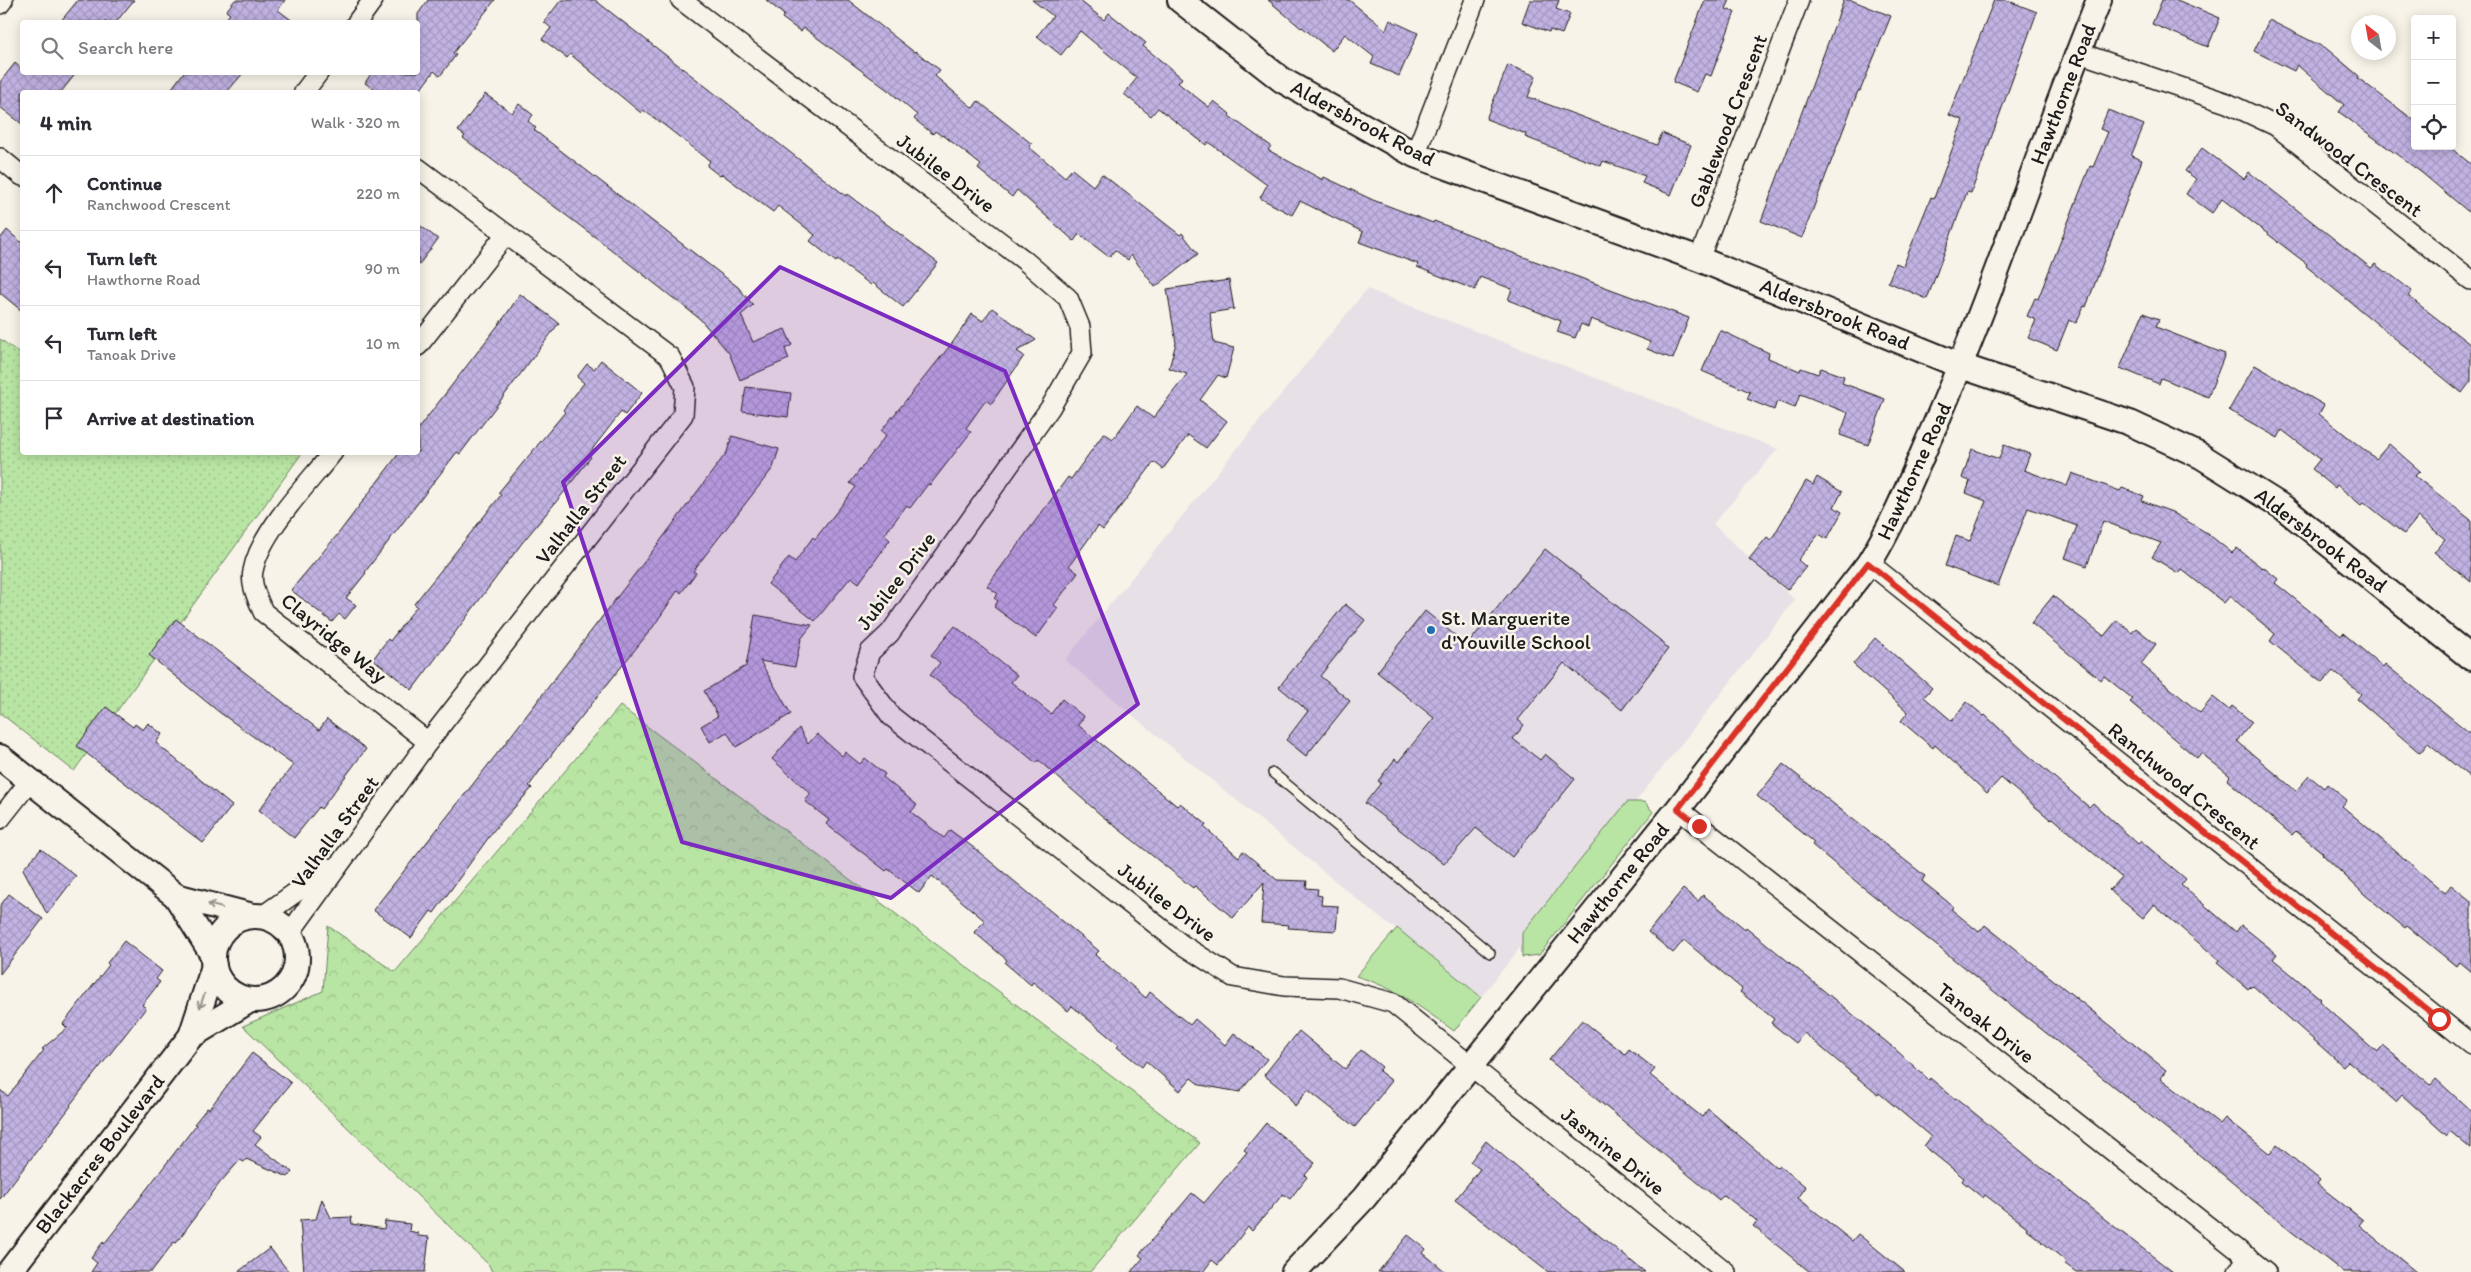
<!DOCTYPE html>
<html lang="en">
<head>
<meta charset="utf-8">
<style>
	:root { --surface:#fff; --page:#f7f7f7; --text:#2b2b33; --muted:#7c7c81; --line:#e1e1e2 }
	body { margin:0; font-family:Itim,sans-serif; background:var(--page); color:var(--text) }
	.controls { position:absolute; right:15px; top:15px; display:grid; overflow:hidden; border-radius:5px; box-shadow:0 2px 12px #0003 }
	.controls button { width:45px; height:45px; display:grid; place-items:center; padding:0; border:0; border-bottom:1px solid var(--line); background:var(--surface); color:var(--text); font:25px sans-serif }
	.compass { position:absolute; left:2351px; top:15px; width:45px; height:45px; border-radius:50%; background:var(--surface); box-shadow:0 2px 12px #0003; rotate:329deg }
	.stop { position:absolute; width:15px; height:15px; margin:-11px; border:4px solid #d93025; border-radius:50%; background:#fff }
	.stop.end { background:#d93025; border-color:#fff; box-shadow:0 1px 5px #0008 }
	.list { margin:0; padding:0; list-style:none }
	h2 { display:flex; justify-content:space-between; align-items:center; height:65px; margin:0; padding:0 20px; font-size:21px }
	h2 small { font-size:16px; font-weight:400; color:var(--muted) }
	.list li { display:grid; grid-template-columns:32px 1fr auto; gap:15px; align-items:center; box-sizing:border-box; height:75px; padding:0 20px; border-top:1px solid var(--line) }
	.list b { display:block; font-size:19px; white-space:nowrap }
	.list p { margin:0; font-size:16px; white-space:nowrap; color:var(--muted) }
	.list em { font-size:16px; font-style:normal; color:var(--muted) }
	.icon { flex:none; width:28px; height:28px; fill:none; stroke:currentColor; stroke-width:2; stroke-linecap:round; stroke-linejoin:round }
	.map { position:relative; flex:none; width:2471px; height:1272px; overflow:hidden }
	.search { position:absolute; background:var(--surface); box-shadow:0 2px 12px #0003; left:20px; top:20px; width:400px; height:55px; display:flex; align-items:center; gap:12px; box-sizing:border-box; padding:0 18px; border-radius:5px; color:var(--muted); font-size:19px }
	.panel { position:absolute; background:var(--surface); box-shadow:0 2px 12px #0003; left:20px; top:90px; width:400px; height:365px; border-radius:5px }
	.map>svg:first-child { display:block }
	.built { fill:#e7e0e6 }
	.grass { fill:#b8e5a3; stroke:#6a8060 }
	.forest { fill:url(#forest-crowns); stroke:#6a8060 }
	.park { fill:url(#park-dots); stroke:#6a8060 }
	.building { fill:url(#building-cross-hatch); stroke:#1c1c1c }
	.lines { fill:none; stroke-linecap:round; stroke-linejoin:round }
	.service-casing { stroke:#1c1c1c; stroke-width:12 }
	.minor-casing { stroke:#1c1c1c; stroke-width:22 }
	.tertiary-casing { stroke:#1c1c1c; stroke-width:28 }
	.service { stroke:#f7f3e8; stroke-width:9 }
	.minor { stroke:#f7f3e8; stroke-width:19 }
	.tertiary { stroke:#f7f3e8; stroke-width:24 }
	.oneway { stroke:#94928c }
	.route { stroke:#d93025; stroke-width:6 }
	.marked { fill:#7b2cbf; fill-opacity:0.2; stroke:#7b2cbf; stroke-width:4; stroke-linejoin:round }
	.poi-dot { fill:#1f6fb2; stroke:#f7f3e8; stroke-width:2 }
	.labels { text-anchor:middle; stroke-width:5; stroke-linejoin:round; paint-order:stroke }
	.street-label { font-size:21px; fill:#1c1c1c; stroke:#f7f3e8 }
	.poi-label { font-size:21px; fill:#1c1c1c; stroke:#f7f3e8; text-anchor:start }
</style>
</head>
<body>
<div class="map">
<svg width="2471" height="1272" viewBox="0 0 2471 1272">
	<defs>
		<pattern id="forest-crowns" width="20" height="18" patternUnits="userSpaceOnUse" patternTransform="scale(1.25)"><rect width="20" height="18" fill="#b8e5a3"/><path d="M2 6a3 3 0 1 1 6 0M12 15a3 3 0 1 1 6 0" fill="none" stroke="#9ec48c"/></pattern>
		<pattern id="park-dots" width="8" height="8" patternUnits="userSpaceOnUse" patternTransform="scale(1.25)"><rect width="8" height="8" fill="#b8e5a3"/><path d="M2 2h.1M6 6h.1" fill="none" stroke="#9ec48c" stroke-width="1.8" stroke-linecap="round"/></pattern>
		<pattern id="building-cross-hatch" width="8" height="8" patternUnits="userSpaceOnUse" patternTransform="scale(1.25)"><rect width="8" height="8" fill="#c1b2e2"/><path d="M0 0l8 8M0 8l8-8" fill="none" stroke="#a598c1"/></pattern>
	</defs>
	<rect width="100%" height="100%" fill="#f7f3e8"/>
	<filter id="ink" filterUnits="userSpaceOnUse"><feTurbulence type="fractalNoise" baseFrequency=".02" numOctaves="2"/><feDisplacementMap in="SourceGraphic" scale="10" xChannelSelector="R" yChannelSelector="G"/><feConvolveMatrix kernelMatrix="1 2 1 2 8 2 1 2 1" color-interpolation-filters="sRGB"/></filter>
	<g filter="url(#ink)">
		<path class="built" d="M1367 289 1778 449 1713 524 1795 600 1481 997 1397 928 1390 926 1065 660Z"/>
		<g class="grass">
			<path d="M1627 802H1645L1653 812 1539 955 1522 957V933Z"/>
			<path d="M1397 928 1481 997 1454 1031C1422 1008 1394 987 1356 976Z"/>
		</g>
		<path class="forest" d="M620 706 1200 1143 1090 1272H492L489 1265 243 1026 323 991 328 926 395 972Z"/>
		<path class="park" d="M0 339 22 355V452L302 453 74 771 0 713Z"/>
		<g class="building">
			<path d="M78 0H134L116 22H60Z"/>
			<path d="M235 0H285L278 10 294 22H223L230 14 226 11Z"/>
			<path d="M428 0H495L453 53 456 55 440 76 434 71 418 93 378 92 365 83 372 72H418V14Z"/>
			<path d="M561 0H595L846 196 847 194 938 263 903 307 873 283 871 285 837 260 836 262 810 241 815 235 778 206 773 212 722 174 720 176 707 166 710 161 664 125 643 110 641 113 570 54 567 58 542 39 551 28 544 22Z"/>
			<path d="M766 0H848L914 52 915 51 940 70 935 76 973 108 978 101 1032 144 1029 147 1065 177 1072 169 1093 186 1102 174 1180 235 1182 233 1198 254 1155 287 1131 255 1128 260 1115 250 1109 257 1079 234 1074 241 1017 190 1012 197 978 169 981 165 943 135 942 136 935 131 933 134 914 119 917 115 889 91 804 28 801 32 782 18 784 15Z"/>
			<path d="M1032 0H1079L1104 20 1109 13 1146 43 1143 46 1182 78 1178 83 1209 107 1214 101 1230 114 1229 116 1271 146 1268 150 1323 180 1324 177 1373 200 1433 223 1434 221 1494 244V246L1689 318 1673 359 1647 349 1650 342 1591 319 1588 327 1581 324 1575 338 1557 332 1561 321 1508 300 1512 289 1480 277 1475 290 1417 267 1418 264 1359 242 1363 232 1300 201 1292 215 1260 198 1267 185 1208 142 1206 145 1158 108 1151 116 1124 94 1137 78 1080 31 1061 55 1037 36 1053 16Z"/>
			<path d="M1268 0H1349L1386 30 1390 20 1418 33 1399 76 1371 64 1374 57 1345 34 1332 51 1302 27 1301 28Z"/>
			<path d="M1530 0H1559L1556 9 1570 14 1562 34 1550 30 1549 32 1522 22Z"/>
			<path d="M1705 0H1730L1726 9 1735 12 1711 76 1705 74 1697 92 1673 82Z"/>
			<path d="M1844 0H1851L1891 16 1860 91H1858L1802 238 1761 221Z"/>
			<path d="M1994 0H2006L2037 12 1971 193 1967 192 1927 299 1888 282 1896 263 1903 266 1931 197 1934 198 1963 120 1949 115Z"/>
			<path d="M2162 0H2177L2220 18 2208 47 2152 24Z"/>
			<path d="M2269 20 2327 49 2359 76 2358 78 2415 121V146H2448L2471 164V214L2422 173 2339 112 2344 105 2297 65 2294 71 2254 51Z"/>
			<path d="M15 63 22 69V72H77L61 92H22V124L0 107V82Z"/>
			<path d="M1508 65 1536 76 1528 97 1657 145 1662 133 1691 145 1671 195 1642 183 1645 176 1603 161 1601 166 1525 137 1526 134 1486 119Z"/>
			<path d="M184 72H244L227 92H169Z"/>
			<path d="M485 94 512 113 519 104 533 115 528 121 536 128 534 130 738 287 753 305 741 315 753 342 785 329 792 345 785 349 789 359 740 380 729 353 700 319 599 240 463 138 465 136 458 131Z"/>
			<path d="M2108 110 2144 125 2131 156 2142 160 2086 307 2084 306 2076 323 2069 320 2057 350 2028 338 2036 320 2027 316 2035 298 2038 299 2090 166 2093 167 2108 132 2100 129Z"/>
			<path d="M2202 148 2244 179 2249 172 2371 268 2375 264 2385 272 2386 271 2412 291 2408 296 2471 345V381L2462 393 2306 266 2307 264 2222 199 2212 213 2186 194 2196 179 2185 171Z"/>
			<path d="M418 224 438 239 418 266Z"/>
			<path d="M7 230 22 243V311L0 293V239Z"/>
			<path d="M1229 280 1234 309 1210 313 1214 343 1234 348 1226 378 1218 375 1200 400 1227 421 1206 448 1188 435 1163 469 1154 462 1103 530 1098 526 1069 566 1078 573 1054 605 1058 608 1036 638 994 607 998 601 994 598 998 594 987 586 1068 477 1071 479 1104 433 1113 439 1137 406 1153 418 1187 374 1169 368 1176 343 1167 289Z"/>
			<path d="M520 294 559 323 460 454 457 452 365 572 366 573 346 598 356 605 345 619 339 614 332 622 291 590 338 534 400 452H418V429L506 315Z"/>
			<path d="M992 308 1036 340 1017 351 1024 356 991 404 986 400 966 428 971 432 930 485 928 484 910 508 907 505 884 535 890 540 859 583 851 577 815 621 768 584 789 557 795 562 813 537 815 539 856 487 850 483 886 435 881 431 953 342 972 314 983 321Z"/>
			<path d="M2143 313 2159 319 2156 327 2225 354 2208 397 2161 378 2159 384 2120 368Z"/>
			<path d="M1720 330 1769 353 1768 358 1800 371 1801 368 1818 374 1821 368 1844 376 1842 383 1885 399 1868 445 1840 435 1848 413 1800 394 1795 408 1777 401 1774 410 1747 399 1750 392 1702 371Z"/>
			<path d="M601 360 642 393 625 415 621 412 594 447 589 455 591 457 565 491 522 543 412 690 373 659 388 639 390 641 417 606 414 604 501 495 498 493 565 412 563 410 584 383 577 377 587 364 594 369Z"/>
			<path d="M2255 365 2324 405 2319 414 2376 459 2389 444 2420 471 2415 476 2471 520V582L2434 552 2445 539 2418 517 2404 534 2364 502 2361 505 2337 485 2335 488 2312 469 2320 459 2282 430 2278 438 2229 410Z"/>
			<path d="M746 387 791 393 788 417 742 411Z"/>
			<path d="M732 436 779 449 773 468 693 571 696 573 681 593 678 590 653 627 555 750 529 786 532 788 494 830 434 913 431 911 411 938 373 910 500 750 664 536 727 452Z"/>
			<path d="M2004 445 2030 454 2024 470 2067 486 2072 473 2120 491 2122 488 2144 496 2142 501 2172 512 2207 533 2232 553 2237 548 2262 568 2263 567 2278 579 2275 583 2341 636 2343 633 2383 667 2385 664 2471 734V778L2428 743 2420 753 2357 699 2361 694 2333 671 2322 683 2270 641 2275 634 2230 596 2224 603 2181 569 2178 573 2152 557 2161 543 2103 521 2087 566 2065 558 2077 526 2028 508 1998 586 1945 566 1956 536 1970 541 1986 501 1966 493 1970 481 1962 478 1972 449 1999 459Z"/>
			<path d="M1817 477 1842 492 1834 507 1842 512 1827 539 1819 534 1798 560 1806 567 1787 590 1749 559 1767 537 1771 540 1806 481 1813 485Z"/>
			<path d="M1545 549 1665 644 1663 646 1668 649 1622 710 1564 663 1518 720 1524 725 1513 739 1540 760 1545 754 1575 779 1512 857 1476 828 1444 864 1365 803 1381 783 1378 781 1395 759 1398 762 1434 718 1377 672 1425 611 1467 645Z"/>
			<path d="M2053 596 2104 636 2117 620 2132 633 2136 628 2156 644 2141 664 2200 713 2213 697 2229 710 2232 706 2252 722 2237 741 2296 791 2309 776 2324 788 2327 784 2347 800 2342 806 2445 893 2451 885 2471 901V972L2459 962 2456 966 2407 926 2405 928 2364 894 2322 854 2323 853 2296 831 2292 835 2227 780 2230 776 2201 753 2197 758 2130 702 2133 699 2104 676 2101 680 2031 623Z"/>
			<path d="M1345 604 1365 620 1320 676 1350 701 1306 756 1286 740 1308 711 1279 687Z"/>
			<path d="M755 615 812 625 801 639 795 667 760 661 791 714 736 747 727 732 710 742 701 726 718 716 704 691 746 666Z"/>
			<path d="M176 619 319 730 327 719 366 749 321 809 319 807 294 838 259 810 293 765 219 712 149 655Z"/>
			<path d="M955 626 1017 675 1011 682 1051 714 1062 699 1084 717 1078 725 1177 806 1180 803 1206 824 1204 827 1239 857 1243 851 1277 880 1307 881 1306 888 1318 889 1317 895 1322 896 1321 905 1338 906 1336 931 1288 928 1289 925 1261 923 1264 882 1233 918 1195 886 1193 888 1101 815 1038 760 1036 763 930 675 940 663 931 655Z"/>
			<path d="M1875 638 1932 688 1924 697 1952 721 1967 702 1984 716 1985 715 2028 755 2089 807 2093 803 2138 844 2141 841 2186 879 2181 885 2236 932 2241 925 2277 954 2273 959 2321 999 2319 1001 2377 1052 2383 1046 2431 1085 2436 1079 2471 1111V1149L2451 1132 2447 1136 2402 1095 2396 1102 2348 1061 2343 1066 2252 985 2248 989 2217 963 2219 960 2154 905 2143 918 2109 890 2121 877 2053 818 2051 820 2001 778 1987 793 1935 745 1933 748 1901 721 1908 712 1853 664Z"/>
			<path d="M106 707 133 727 135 724 143 730 148 723 162 734 156 743 232 806 203 843 77 746Z"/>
			<path d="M799 728 808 744 817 734 842 756 845 752 860 764 865 758 885 774 883 777 917 805 911 812 944 838 950 830 974 848 1099 951 1095 955 1146 998 1150 992 1190 1025 1195 1019 1225 1045 1234 1033 1267 1059 1240 1092 1200 1085 1191 1078 1180 1091 1146 1061 1142 1067 1117 1047 1119 1045 1072 1006 1068 1011 1033 982 1031 985 1005 963 1007 960 974 932 985 921 932 876 919 893 888 869 886 871 826 824 829 820 805 801 811 794 772 759Z"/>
			<path d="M1783 764 1925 876 1922 881 1954 907 1951 909 1979 932 1985 925 2166 1070 2160 1078 2220 1124 2225 1118 2270 1154 2277 1145 2320 1180 2317 1184 2363 1220 2359 1225 2416 1272H2343L2283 1225 2197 1153 1859 884 1812 845 1814 842 1757 796Z"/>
			<path d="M41 849 76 876 47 914 23 869Z"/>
			<path d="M1683 889 1698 901 1703 895 1745 929 1746 927 1895 1049 1929 1080 1930 1078 1955 1099 1956 1098 2093 1210 2173 1272H2076L2064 1263 2066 1261 2026 1229 2027 1227 1985 1195 1983 1198 1962 1181 1964 1178 1924 1146 1931 1137 1879 1093 1878 1095 1804 1033 1796 1043 1771 1023 1774 1019 1740 992 1742 989 1684 940 1673 953 1648 932Z"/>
			<path d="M9 894 43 919 0 974V906Z"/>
			<path d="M124 941 162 971 156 979 160 982 142 1005 146 1008 70 1105 71 1106 0 1199V1090L8 1096 44 1050 42 1049 67 1028 63 1024 109 965 107 963Z"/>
			<path d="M1582 1020 1625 1054 1629 1049 1655 1069 1650 1075 1702 1117 1708 1109 1777 1168 1779 1165 1806 1187 1798 1198 1852 1241 1858 1234 1905 1272H1810L1753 1226 1757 1221 1724 1195 1719 1200 1549 1060Z"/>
			<path d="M1299 1031 1345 1069 1361 1050 1382 1067 1379 1071 1392 1081 1355 1127 1308 1090 1295 1106 1286 1093 1264 1075Z"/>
			<path d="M252 1053 291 1083 253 1131 261 1137 255 1144 292 1172 288 1177 246 1159 244 1162 240 1160 219 1184 176 1243 174 1242 151 1272H91L97 1263 91 1258 103 1242 104 1244 119 1225 196 1125 194 1124 207 1108 209 1109Z"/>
			<path d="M1266 1123 1315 1163 1305 1175 1307 1177 1290 1199 1283 1194 1252 1231 1248 1227 1218 1265 1212 1260 1203 1272H1131L1143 1258 1139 1255 1192 1193 1204 1203 1247 1152 1244 1150Z"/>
			<path d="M1486 1141 1557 1202 1645 1272H1548L1455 1200 1480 1169 1470 1162Z"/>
			<path d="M322 1199 331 1218 351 1217 352 1224 384 1229 385 1221 410 1224 409 1231 418 1233V1236L429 1237 425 1272H304L300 1220 316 1219Z"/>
			<path d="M1408 1235 1426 1249 1423 1253 1446 1272H1378Z"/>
			<path d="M270 1248 289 1272H238Z"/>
		</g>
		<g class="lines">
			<g class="service-casing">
				<path id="service" d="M1273 773 1490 953"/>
			</g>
			<g class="minor-casing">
				<g id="minor">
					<path d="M681 0 1024 260 1068 298 1080 327 1082 353 1050 408 890 633 870 652 862 676 891 716 1181 944 1233 977 1284 986 1339 988 1393 1003 1726 1272"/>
					<path d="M0 4 3 0"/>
					<path d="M357 22 373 0"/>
					<path d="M2077 52 2227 103 2276 126 2471 280"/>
					<path d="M304 92 319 72"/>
					<path d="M1415 155 1475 0"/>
					<path d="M0 158 22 176"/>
					<path d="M1699 259 1799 0"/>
					<path d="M418 346 506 234"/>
					<path d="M333 452C308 484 260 532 253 571 250 585 258 599 263 612L428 742"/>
					<path d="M1869 563 2471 1044"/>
					<path d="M1678 809 2266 1272"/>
					<path d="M0 819 30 781"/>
					<path d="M261 917 330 868"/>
					<path d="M289 934 428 742 683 415 685 387 670 357 418 168"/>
					<path d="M2238 1272 2248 1257"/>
				</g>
			</g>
			<g class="tertiary-casing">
				<g id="tertiary">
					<path d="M1180 0 1282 80 1415 155 1699 259 1961 366 2130 423 2201 456 2284 508 2471 658"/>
					<path d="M0 757 176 896 213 955"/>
					<path d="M176 896 253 916"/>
					<circle cx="255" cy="958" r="42"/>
					<path d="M191 1036 250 1000"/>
					<path d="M9 1272 191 1036 214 966"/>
					<path d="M1294 1272 1364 1198 1678 809 1869 563C1894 523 1912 478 1931 434 1994 292 2040 144 2099 0"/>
				</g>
			</g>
			<use href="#service" class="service"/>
			<use href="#minor" class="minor"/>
			<use href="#tertiary" class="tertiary"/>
		</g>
		<defs><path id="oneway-shaft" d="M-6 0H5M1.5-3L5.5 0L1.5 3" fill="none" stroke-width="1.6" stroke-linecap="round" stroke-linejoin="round" transform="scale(1.25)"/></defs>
		<g class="oneway">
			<use href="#oneway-shaft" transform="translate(215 906) rotate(-165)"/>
			<use href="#oneway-shaft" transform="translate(202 1001) rotate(108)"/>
		</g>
	</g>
	<g class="lines" filter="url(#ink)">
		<path class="route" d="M1699 826 1678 809 1868 563 2439 1019"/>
	</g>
	<path class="marked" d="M780 267 1005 371 1138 704 891 898 682 842 563 482Z"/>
	<circle class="poi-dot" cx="1431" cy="630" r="5"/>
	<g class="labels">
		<g class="street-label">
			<text transform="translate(2063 94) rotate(-69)" y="7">Hawthorne Road</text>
			<text transform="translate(1728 121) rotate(-69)" y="7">Gablewood Crescent</text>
			<text transform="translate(1363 123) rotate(28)" y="7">Aldersbrook Road</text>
			<text transform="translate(2349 159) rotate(37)" y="7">Sandwood Crescent</text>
			<text transform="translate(946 173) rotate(37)" y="7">Jubilee Drive</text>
			<text transform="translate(1835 314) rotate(22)" y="7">Aldersbrook Road</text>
			<text transform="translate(1914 471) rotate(-65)" y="7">Hawthorne Road</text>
			<text transform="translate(581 509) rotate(-52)" y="7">Valhalla Street</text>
			<text transform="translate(2321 540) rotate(37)" y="7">Aldersbrook Road</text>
			<text transform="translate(896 581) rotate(-53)" y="7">Jubilee Drive</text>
			<text transform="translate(334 638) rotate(39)" y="7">Clayridge Way</text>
			<text transform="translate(2184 786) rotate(39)" y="7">Ranchwood Crescent</text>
			<text transform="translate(335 832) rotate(-54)" y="7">Valhalla Street</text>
			<text transform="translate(1618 883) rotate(-51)" y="7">Hawthorne Road</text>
			<text transform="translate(1167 902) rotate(37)" y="7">Jubilee Drive</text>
			<text transform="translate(1986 1023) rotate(38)" y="7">Tanoak Drive</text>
			<text transform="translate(1613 1151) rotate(39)" y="7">Jasmine Drive</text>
			<text transform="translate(100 1154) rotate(-52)" y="7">Blackacres Boulevard</text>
		</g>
		<g class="poi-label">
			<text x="1441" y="625">St. Marguerite<tspan x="1441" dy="24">d'Youville School</tspan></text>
		</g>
	</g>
</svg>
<div class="controls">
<button>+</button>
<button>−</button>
<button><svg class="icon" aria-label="locate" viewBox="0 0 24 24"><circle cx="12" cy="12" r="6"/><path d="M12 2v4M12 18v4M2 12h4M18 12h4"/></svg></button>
</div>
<svg class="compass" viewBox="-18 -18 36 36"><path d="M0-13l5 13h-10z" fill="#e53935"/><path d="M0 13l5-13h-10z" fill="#7c7c81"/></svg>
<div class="stop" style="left:2439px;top:1019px"></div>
<div class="stop end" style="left:1699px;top:826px"></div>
<div class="search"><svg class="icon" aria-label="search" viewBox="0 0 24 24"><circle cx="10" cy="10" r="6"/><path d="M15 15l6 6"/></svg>Search here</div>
<section class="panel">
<h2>4 min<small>Walk · 320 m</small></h2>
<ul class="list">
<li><svg class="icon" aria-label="ahead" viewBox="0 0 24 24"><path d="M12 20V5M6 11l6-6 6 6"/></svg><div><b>Continue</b><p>Ranchwood Crescent</p></div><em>220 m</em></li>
<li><svg class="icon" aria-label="left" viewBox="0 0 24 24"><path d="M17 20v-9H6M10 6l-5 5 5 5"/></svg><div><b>Turn left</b><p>Hawthorne Road</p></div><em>90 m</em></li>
<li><svg class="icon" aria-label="left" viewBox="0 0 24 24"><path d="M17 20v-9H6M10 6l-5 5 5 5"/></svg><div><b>Turn left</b><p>Tanoak Drive</p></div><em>10 m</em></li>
<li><svg class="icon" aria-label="arrive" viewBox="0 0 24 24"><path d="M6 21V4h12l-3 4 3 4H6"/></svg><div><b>Arrive at destination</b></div></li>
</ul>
</section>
</div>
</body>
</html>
